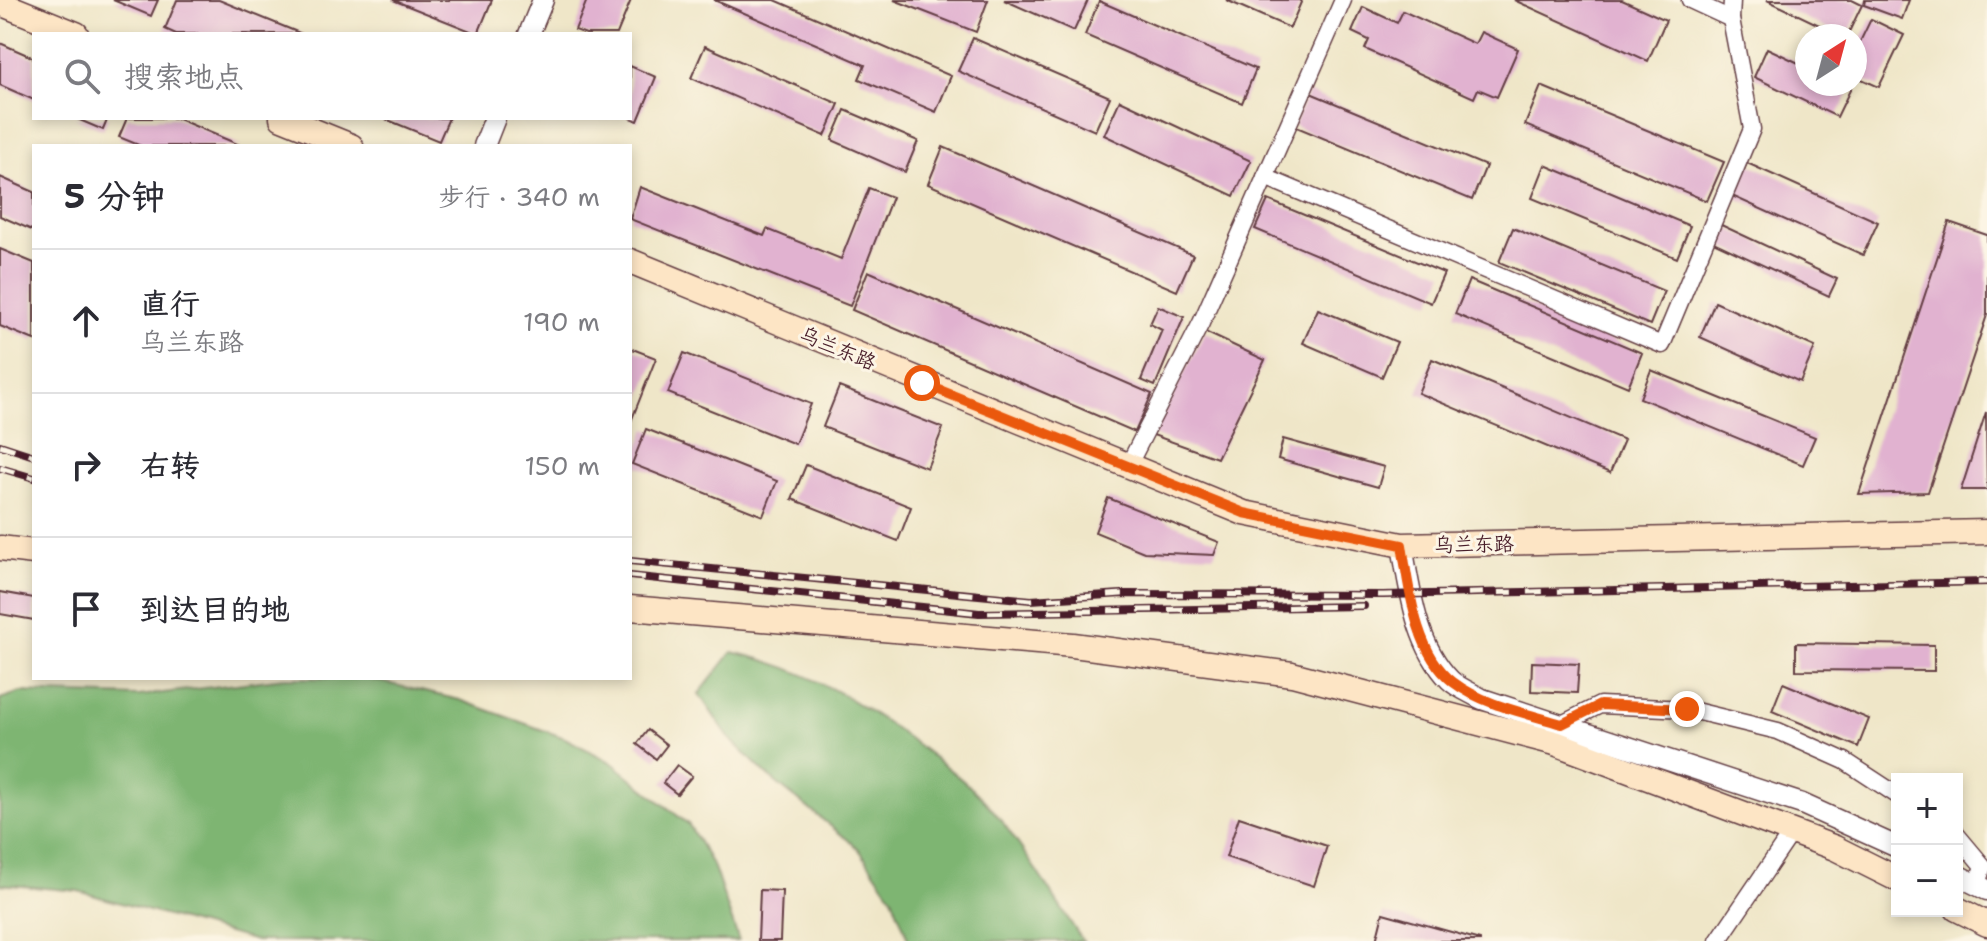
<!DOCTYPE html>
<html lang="zh">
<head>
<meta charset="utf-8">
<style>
	:root { --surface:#fff; --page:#f2f2f3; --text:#2b2b33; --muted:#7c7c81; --line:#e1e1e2 }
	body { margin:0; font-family:"Shantell Sans","LXGW WenKai TC",sans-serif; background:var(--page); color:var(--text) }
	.controls { position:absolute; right:24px; bottom:24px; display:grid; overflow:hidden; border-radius:0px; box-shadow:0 4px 12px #0003 }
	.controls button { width:72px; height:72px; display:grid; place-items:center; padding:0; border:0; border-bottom:2px solid var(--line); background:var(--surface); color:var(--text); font:40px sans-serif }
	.compass { position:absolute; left:1795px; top:24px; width:72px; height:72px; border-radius:50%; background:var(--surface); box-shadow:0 4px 12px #0003; rotate:36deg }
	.stop { position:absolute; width:24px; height:24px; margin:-18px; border:6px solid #ea580c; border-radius:50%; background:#fff }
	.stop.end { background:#ea580c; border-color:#fff; box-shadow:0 2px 8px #0008 }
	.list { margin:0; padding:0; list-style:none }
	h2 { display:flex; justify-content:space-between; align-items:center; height:104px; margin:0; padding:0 32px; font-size:34px }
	h2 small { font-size:26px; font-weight:400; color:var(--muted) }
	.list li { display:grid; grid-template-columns:52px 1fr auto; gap:24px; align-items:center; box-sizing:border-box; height:144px; padding:0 32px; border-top:2px solid var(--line) }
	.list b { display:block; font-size:30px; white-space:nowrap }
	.list p { margin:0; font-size:26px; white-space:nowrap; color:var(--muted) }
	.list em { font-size:26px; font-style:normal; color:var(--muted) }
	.icon { flex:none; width:44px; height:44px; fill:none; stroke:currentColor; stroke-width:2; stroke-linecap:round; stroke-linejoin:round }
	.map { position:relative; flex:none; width:1987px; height:941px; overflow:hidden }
	.search { position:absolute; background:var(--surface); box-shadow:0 4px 12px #0003; left:32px; top:32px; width:600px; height:88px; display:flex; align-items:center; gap:20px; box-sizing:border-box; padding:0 28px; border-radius:0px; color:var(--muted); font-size:30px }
	.panel { position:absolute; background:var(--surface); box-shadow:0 4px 12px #0003; left:32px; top:144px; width:600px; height:536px; border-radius:0px }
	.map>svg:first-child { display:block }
	.forest { fill:#7eb572; stroke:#646a4e; stroke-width:2 }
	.building { fill:#e1b2d0 }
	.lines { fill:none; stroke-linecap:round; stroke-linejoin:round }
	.minor-casing { stroke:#633d43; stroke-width:19 }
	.tertiary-casing { stroke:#633d43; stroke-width:23 }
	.secondary-casing { stroke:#633d43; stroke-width:27 }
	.minor { stroke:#fff; stroke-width:16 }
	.tertiary { stroke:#fff; stroke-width:20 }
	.secondary { stroke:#fde5c5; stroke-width:24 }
	.rail-casing { stroke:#4a1f2b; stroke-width:8 }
	.rail { stroke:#fcf5e5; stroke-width:5; stroke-dasharray:15; stroke-linecap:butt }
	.route { stroke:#ea580c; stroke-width:10 }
	.labels { text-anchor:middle; stroke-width:6; stroke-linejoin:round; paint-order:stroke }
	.street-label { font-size:20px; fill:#4a1f2b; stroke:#fcf5e5 }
</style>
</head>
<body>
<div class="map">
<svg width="1987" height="941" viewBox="0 0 1987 941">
	<rect width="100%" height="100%" fill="#fcf5e5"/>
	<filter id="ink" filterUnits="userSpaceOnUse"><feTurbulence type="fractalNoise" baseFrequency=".0125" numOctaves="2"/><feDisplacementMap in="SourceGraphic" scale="16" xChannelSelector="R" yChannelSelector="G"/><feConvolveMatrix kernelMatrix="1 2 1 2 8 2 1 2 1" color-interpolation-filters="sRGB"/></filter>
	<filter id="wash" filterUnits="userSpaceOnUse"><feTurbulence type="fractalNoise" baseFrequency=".006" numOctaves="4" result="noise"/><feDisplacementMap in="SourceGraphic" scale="32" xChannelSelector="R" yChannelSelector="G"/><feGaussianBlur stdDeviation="1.8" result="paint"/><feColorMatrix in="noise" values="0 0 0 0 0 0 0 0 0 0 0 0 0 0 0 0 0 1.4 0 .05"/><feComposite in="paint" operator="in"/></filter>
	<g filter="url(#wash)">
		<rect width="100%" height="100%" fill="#efe6c8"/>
		<g class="forest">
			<path d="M732 652C805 667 862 703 920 747 949 769 979 791 1001 820 1030 859 1056 901 1083 941H909L892 897 858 848 768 776 729 738 699 694Z"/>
			<path d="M284 678H365L460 700 565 738 611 762 689 825 714 868 739 941H256L78 891 0 884V699L21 692 138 696Z"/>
		</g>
		<g id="blocks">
			<g class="building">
				<path d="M113 0H158L151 16Z"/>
				<path d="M177 0H219L302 34H176L165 29Z"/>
				<path d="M393 0H492L478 34Z"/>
				<path d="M587 0H631L617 34H586L575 30Z"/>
				<path d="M714 0H775L951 76 936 112 859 79 865 65Z"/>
				<path d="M894 0H988L976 32Z"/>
				<path d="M1004 0H1088L1074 31Z"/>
				<path d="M1226 0H1302L1290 28Z"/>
				<path d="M1514 0H1622L1666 20 1648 61Z"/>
				<path d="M1767 0H1852L1862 5 1847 36H1842Z"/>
				<path d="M1865 0H1909L1902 19 1864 5Z"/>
				<path d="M1099 1 1256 69 1242 103 1085 35Z"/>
				<path d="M1363 7 1397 23 1403 11 1475 44 1481 32 1518 49 1497 97 1478 89 1474 98 1365 49 1369 40 1352 32Z"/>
				<path d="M1871 19 1904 35 1879 87 1855 76V52Z"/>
				<path d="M973 38 1110 97 1095 131 958 71Z"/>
				<path d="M0 43 34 58V100L0 85Z"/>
				<path d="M705 46 839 104 825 136 691 78Z"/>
				<path d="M1767 48 1807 67V84H1842L1851 88 1837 117 1754 77Z"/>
				<path d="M630 66 656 77 638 121 630 118Z"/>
				<path d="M1541 86 1724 162 1707 201 1525 125Z"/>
				<path d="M1308 92 1486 166 1472 200 1294 126Z"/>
				<path d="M1120 100 1251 161 1234 196 1104 135Z"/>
				<path d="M845 110 918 141 905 172 832 140Z"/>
				<path d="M75 118H108L103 130Z"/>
				<path d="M127 118H176L242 146H141L119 137Z"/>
				<path d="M383 118H449L439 141Z"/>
				<path d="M943 147 1193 255 1177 291 928 184Z"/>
				<path d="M1747 163 1878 222 1863 255 1732 196Z"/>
				<path d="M1545 165 1690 226 1677 258 1532 198Z"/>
				<path d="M0 177 34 192V231L0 216Z"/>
				<path d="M640 187 764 236 767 229 841 259 869 188 892 197 850 306 630 219Z"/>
				<path d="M1268 200 1444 273 1431 303 1255 229Z"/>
				<path d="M1949 222 1987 235V315L1928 492 1859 494Z"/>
				<path d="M1719 224 1837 279 1829 296 1711 241Z"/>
				<path d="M1513 228 1664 291 1650 325 1499 262Z"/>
				<path d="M0 249 34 263V340L0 326Z"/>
				<path d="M868 271 1152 394 1135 432 852 310Z"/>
				<path d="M1469 280 1642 353 1628 387 1455 314Z"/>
				<path d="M1715 302 1815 347 1800 382 1700 337Z"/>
				<path d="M1158 306 1184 317 1155 386 1141 380 1162 330 1150 324Z"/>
				<path d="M1318 309 1397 342 1382 377 1303 343Z"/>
				<path d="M1205 332 1265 360 1217 458 1153 435Z"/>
				<path d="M630 348 656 358 630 424Z"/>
				<path d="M684 353 811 404 795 444 668 393Z"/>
				<path d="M1432 359 1624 440 1610 473 1418 393Z"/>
				<path d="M1651 370 1815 437 1803 465 1640 398Z"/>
				<path d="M839 387 943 428 927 468 823 427Z"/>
				<path d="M1986 412 1987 490H1961Z"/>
				<path d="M646 429 777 481 763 516 632 464Z"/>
				<path d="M1283 439 1384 467 1378 487 1278 459Z"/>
				<path d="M806 465 911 507 898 541 792 499Z"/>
				<path d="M1108 498 1219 542 1214 555 1144 552 1095 532Z"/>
				<path d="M0 592 34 598V620L0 614Z"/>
				<path d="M1796 643 1934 645V671L1796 670Z"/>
				<path d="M1532 662 1579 664 1577 693 1531 691Z"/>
				<path d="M1783 683 1869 719 1858 747 1772 711Z"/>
				<path d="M648 730 667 745 656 759 637 744Z"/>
				<path d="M677 765 692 776 677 794 663 783Z"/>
				<path d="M1239 817 1327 846 1314 886 1226 857Z"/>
				<path d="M760 890 782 891 780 941H758Z"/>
				<path d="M1383 913 1480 940V941H1376Z"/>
			</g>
		</g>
	</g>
	<g filter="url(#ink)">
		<use href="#blocks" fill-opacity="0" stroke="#633d43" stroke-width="2"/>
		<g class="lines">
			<g class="minor-casing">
				<g id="minor">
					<path d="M1690 0 1731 19"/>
					<path d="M1265 177 1662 345 1752 129 1731 19 1732 0"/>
					<path d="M1128 466 1201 323 1343 0"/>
					<path d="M1562 724 1600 705 1687 709 1778 731 1845 761 1897 795"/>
					<path d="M1957 835 1983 866 1977 884"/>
					<path d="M1718 941 1792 832"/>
				</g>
			</g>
			<g class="tertiary-casing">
				<g id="tertiary">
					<path d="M529 34 543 0"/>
					<path d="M484 146 495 118"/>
					<path d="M1402 545C1410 591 1416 645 1450 680 1458 688 1472 693 1482 699L1802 804 1897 847"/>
					<path d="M1957 875 1987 890"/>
				</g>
			</g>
			<g class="secondary-casing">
				<g id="secondary">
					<path d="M0 3 76 34"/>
					<path d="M282 118 351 146"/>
					<path d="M630 261 1244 513 1402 545 1987 532"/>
					<path d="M0 548 34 552"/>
					<path d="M630 608 1073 645 1292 674 1555 743 1835 848 1897 879"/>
					<path d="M1957 909 1987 924"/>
				</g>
			</g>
			<use href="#minor" class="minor"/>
			<use href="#tertiary" class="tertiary"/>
			<use href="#secondary" class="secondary"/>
			<g class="rail-casing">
				<g id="rail">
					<path d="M0 445 34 456"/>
					<path d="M0 468 34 478"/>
					<path d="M630 561 1031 600 1122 594 1383 595 1987 582"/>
					<path d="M630 576 979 613 1364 606"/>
				</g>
			</g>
			<use href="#rail" class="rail"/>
		</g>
	</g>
	<g class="lines" filter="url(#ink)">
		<path class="route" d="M922 383 1244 513 1402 545C1409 588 1415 653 1453 682 1483 705 1526 713 1562 724L1600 705 1687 709"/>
	</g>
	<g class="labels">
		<g class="street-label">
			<text transform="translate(838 348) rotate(23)" y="7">乌兰东路</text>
			<text transform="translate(1474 544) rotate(-1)" y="7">乌兰东路</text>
		</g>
	</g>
</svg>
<div class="controls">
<button>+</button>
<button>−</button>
</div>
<svg class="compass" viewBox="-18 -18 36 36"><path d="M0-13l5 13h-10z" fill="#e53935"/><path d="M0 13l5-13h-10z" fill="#7c7c81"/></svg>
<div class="stop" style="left:922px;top:383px"></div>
<div class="stop end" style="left:1687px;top:709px"></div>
<div class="search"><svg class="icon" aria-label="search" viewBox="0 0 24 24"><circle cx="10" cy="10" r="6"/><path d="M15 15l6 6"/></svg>搜索地点</div>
<section class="panel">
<h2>5 分钟<small>步行 · 340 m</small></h2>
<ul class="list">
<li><svg class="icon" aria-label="ahead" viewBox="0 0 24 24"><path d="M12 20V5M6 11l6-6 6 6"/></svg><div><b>直行</b><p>乌兰东路</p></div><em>190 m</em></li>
<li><svg class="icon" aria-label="right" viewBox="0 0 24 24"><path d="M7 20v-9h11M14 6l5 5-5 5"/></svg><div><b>右转</b></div><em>150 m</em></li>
<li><svg class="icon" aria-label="arrive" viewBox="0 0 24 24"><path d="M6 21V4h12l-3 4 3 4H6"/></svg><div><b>到达目的地</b></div></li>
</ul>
</section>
</div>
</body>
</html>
